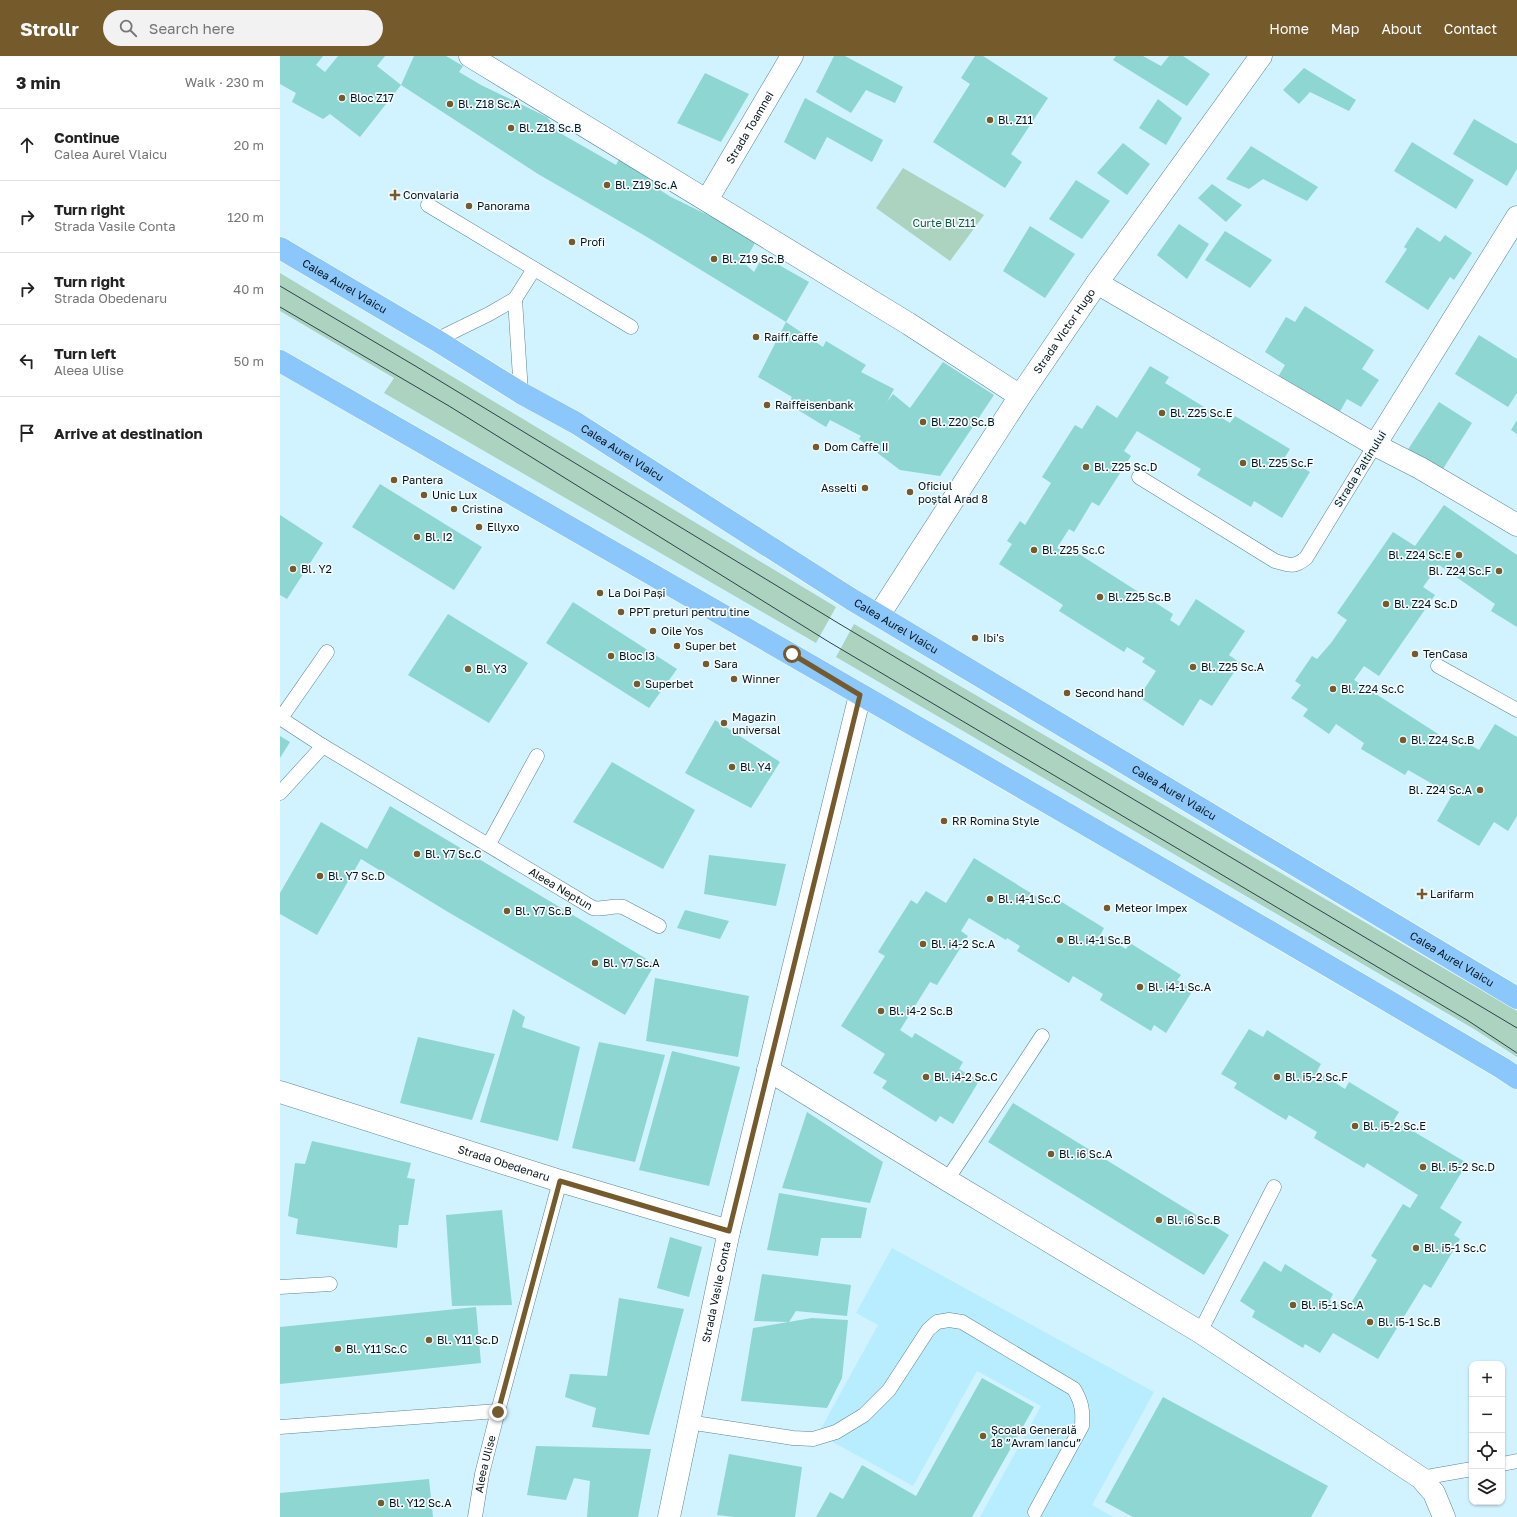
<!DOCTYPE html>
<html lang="en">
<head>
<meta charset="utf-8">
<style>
	:root { --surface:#fff; --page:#f2f2f2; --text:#222; --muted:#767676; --line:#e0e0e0; --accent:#755a2c }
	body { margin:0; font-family:"Golos Text",sans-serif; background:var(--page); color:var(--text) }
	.controls { position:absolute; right:12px; bottom:12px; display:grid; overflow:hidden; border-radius:8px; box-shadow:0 1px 3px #0004 }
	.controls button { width:36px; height:36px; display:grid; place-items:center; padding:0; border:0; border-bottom:1px solid var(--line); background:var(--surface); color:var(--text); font:20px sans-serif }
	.stop { position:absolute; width:12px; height:12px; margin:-9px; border:3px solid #755a2c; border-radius:50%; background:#fff }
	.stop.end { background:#755a2c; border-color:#fff; box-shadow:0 1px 4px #0008 }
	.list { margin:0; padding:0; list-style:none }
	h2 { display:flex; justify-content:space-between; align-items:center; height:52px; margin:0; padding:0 16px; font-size:17px }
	h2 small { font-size:13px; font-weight:400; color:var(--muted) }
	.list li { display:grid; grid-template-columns:26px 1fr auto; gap:12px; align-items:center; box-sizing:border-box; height:72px; padding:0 16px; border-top:1px solid var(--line) }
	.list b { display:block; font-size:15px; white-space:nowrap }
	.list p { margin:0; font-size:13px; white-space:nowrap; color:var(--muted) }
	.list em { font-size:13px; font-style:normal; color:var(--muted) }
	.icon { flex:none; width:22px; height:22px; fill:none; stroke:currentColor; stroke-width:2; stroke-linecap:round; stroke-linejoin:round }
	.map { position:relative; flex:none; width:1237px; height:1461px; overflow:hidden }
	header { display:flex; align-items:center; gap:24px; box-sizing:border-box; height:56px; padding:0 20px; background:var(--accent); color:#fff }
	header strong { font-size:19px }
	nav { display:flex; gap:22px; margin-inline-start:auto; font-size:14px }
	.search { width:280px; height:36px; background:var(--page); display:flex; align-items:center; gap:10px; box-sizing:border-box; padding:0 14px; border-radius:22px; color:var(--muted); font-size:15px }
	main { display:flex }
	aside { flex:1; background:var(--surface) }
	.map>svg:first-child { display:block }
	.built { fill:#b7edfe }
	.green { fill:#abd3bf }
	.building { fill:#8ed6d2 }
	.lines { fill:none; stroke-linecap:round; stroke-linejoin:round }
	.lane-casing { stroke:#5c8592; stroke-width:15 }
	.street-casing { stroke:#5c8592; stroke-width:23 }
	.primary-casing { stroke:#fff; stroke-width:23 }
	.lane { stroke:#fff; stroke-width:14 }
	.street { stroke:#fff; stroke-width:22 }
	.primary { stroke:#8bc7fa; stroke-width:22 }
	.tram { stroke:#2e4248; stroke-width:1 }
	.route { stroke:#755a2c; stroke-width:5 }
	.poi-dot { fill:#755a2c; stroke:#f3fbfe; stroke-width:1.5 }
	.labels { text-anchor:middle; stroke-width:3.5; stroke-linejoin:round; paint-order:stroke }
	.poi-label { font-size:11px; fill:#05151a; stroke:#f3fbfe; text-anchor:start }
	.street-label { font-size:11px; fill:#05151a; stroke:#f3fbfe }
	.park-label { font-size:11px; fill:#10583d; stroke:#f3fbfe }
</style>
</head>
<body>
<header>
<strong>Strollr</strong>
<div class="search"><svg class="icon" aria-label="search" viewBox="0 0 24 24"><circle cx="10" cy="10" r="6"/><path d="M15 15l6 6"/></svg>Search here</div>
<nav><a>Home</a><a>Map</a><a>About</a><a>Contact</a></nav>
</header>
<main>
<aside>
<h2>3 min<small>Walk · 230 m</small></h2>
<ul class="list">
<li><svg class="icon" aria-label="ahead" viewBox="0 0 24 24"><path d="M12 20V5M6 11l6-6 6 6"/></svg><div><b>Continue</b><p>Calea Aurel Vlaicu</p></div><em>20 m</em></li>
<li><svg class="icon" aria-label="right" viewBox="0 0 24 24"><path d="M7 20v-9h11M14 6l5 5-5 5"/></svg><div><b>Turn right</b><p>Strada Vasile Conta</p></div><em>120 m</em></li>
<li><svg class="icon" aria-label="right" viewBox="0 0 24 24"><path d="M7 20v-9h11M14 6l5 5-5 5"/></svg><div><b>Turn right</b><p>Strada Obedenaru</p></div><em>40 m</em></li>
<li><svg class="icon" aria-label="left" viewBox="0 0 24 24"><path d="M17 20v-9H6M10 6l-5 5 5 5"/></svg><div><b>Turn left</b><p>Aleea Ulise</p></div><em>50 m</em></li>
<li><svg class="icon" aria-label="arrive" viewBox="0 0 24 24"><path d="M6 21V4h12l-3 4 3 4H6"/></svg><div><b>Arrive at destination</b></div></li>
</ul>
</aside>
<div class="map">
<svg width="1237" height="1461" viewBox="0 0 1237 1461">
	<rect width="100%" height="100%" fill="#d0f3ff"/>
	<path class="built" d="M612 1192 874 1336 812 1449 833 1461H700L761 1350 697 1315 633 1430 538 1378 598 1269 576 1257Z"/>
	<g class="green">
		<path d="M623 112 704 159 670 205 596 152Z"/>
		<path d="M0 217 556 551 536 587 104 337 114 322 0 255Z"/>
		<path d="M574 568 1237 955V1001L1194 973 556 601Z"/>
	</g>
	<g class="building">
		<path d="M0 0H43L36 9 45 16 58 0H105L97 10 121 29 80 81 50 58 43 63 12 46 16 37 0 28Z"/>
		<path d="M134 0H166L183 10 179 16 201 29 267 61 280 77 336 109 339 103 378 126 375 131 391 141 477 183 464 207 474 216 483 200 529 226 506 266 367 181 258 118 121 29Z"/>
		<path d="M554 0H565L623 31 615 47 586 34 571 57 536 36Z"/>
		<path d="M695 0H703L768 42 731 98 742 106 725 132 653 86 690 28 681 22Z"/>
		<path d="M836 0H863L881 10 889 0H903L930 18 907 50 833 4Z"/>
		<path d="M1024 12 1076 44 1069 55 1030 36 1019 48 1003 34Z"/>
		<path d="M425 17 469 38 441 86 397 67Z"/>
		<path d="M525 42 603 84 592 106 547 81 535 104 504 86Z"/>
		<path d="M878 43 902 62 886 89 859 72Z"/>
		<path d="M1194 63 1237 88V113L1227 130 1173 98Z"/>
		<path d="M1132 86 1194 124 1176 153 1114 115Z"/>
		<path d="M843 87 870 108 847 139 817 117Z"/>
		<path d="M971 90 1038 131 1027 145 983 123 969 133 946 123Z"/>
		<path d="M796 124 830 145 802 183 769 163Z"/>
		<path d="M932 128 962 149 946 166 918 142Z"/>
		<path d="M899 168 929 188 907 223 877 199Z"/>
		<path d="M750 170 795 198 765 242 723 215Z"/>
		<path d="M1137 171 1160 186 1165 179 1192 197 1174 224 1170 221 1148 254 1105 226 1127 193 1124 191Z"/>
		<path d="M945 175 992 204 970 232 925 204Z"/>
		<path d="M1025 250 1094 294 1082 313 1099 324 1081 351 1067 343 1058 359 998 321 1005 309 985 296 1006 261 1015 266Z"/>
		<path d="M506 266 543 291 546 285 586 309 581 316 614 333 607 346 613 338 630 352 663 306 714 339 660 420 620 414 579 383 581 380 550 364 546 371 508 348 512 341 478 321Z"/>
		<path d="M1199 279 1237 303V337L1228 351 1175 318Z"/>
		<path d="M870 310 889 321 885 327 950 367 955 360 1010 393 1005 401 1030 416 1002 462 974 445 971 451 917 419 921 413 857 375 844 395 851 400 819 450 812 446 794 476 789 473 777 492 784 496 788 491 893 558 890 564 899 570 916 543 965 575 949 599 960 607 932 650 920 643 903 670 859 641 876 615 862 606 865 602 847 591 844 596 779 555 783 549 719 508 732 488 727 485 740 465 745 469 771 427 762 421 795 369 802 373 817 349 837 362Z"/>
		<path d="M1159 346 1192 367 1161 416 1127 395Z"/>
		<path d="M1237 364V378L1231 374Z"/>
		<path d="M100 428 202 491 174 534 72 471Z"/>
		<path d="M1164 449 1237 499V571L1211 555 1215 548 1159 509 1143 531 1155 539 1099 620 1084 610 1074 624 1180 692 1185 686 1199 694 1215 668 1237 681V760L1228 775 1214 766 1199 790 1157 765 1172 739 1128 714 1125 719 1081 693 1084 687 1056 668 1049 678 1023 660 1028 653 1011 642 1021 629 1015 625 1032 600 1037 603 1051 587 1067 564 1057 557 1113 476 1135 490Z"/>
		<path d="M0 459 43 487 7 543 0 539Z"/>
		<path d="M293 546 397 613 369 652 266 587Z"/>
		<path d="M168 558 248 607 209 667 128 619Z"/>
		<path d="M435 664 500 706 471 752 405 717Z"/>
		<path d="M0 680 10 686 0 702Z"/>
		<path d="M332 706 415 754 383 813 293 766Z"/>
		<path d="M110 750 375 908 345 959 168 856 81 803 37 879 0 858V837L41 766 87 793Z"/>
		<path d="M429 799 506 808 496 850 424 838Z"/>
		<path d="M694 802 767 847 772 840 824 872 821 878 846 893 850 887 901 919 897 924 913 934 886 977 874 969 871 975 820 944 823 938 793 920 789 927 737 895 740 890 727 882 726 884 689 862 681 875 688 880 657 929 650 926 620 974 632 982 635 977 683 1006 679 1013 699 1025 673 1068 660 1060 656 1066 602 1032 607 1025 593 1017 605 998 561 970 605 900 598 896 631 844 637 848 646 835 666 847Z"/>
		<path d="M405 854 449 865 440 883 397 872Z"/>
		<path d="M375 922 469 940 458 1001 366 985Z"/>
		<path d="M233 953 245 961 242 971 300 991 278 1085 200 1066Z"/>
		<path d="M969 973 983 981 987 974 1041 1008 1037 1015 1065 1033 1069 1026 1119 1056 1114 1064 1187 1107 1160 1152 1182 1166 1174 1179 1180 1183 1151 1232 1144 1228 1098 1303 1053 1277 1040 1297 1025 1288 1023 1292 972 1261 975 1255 960 1245 984 1205 1001 1216 1005 1208 1053 1238 1050 1244 1067 1254 1097 1204 1091 1200 1123 1148 1130 1152 1138 1139 1087 1107 1084 1112 1034 1082 1037 1076 1009 1059 1006 1064 954 1032 957 1027 941 1018Z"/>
		<path d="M138 981 215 998 192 1064 120 1047Z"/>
		<path d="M319 986 385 999 355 1106 292 1092Z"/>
		<path d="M392 995 460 1011 429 1130 359 1114Z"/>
		<path d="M733 1047 949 1179 924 1219 708 1086Z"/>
		<path d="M527 1056 603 1106 590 1147 502 1132Z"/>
		<path d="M32 1085 131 1107 127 1122 135 1123 128 1169H119L117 1192 16 1178 18 1163 8 1160 15 1107 25 1108Z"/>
		<path d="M499 1137 587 1152 581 1182H541L538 1200 487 1194Z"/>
		<path d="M222 1154 232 1249 172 1250 166 1159Z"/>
		<path d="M390 1181 422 1191 409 1241 377 1232Z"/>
		<path d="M482 1218 571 1229 567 1260 516 1255 509 1266 474 1265Z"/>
		<path d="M339 1242 404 1253 369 1379 312 1371 316 1352 285 1341 290 1318 327 1320Z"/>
		<path d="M196 1251 201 1307 0 1328V1271Z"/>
		<path d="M532 1262 568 1264 562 1322 547 1352 461 1345 473 1272Z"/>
		<path d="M702 1322 754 1351 692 1461H536L550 1436 563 1443 582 1409 636 1440Z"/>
		<path d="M883 1341 1048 1430 1031 1461H853L825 1446Z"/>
		<path d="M256 1390 371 1393 358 1461H307L310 1425 294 1422 286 1444 247 1439Z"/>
		<path d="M449 1398 522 1411 515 1461H455L437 1459Z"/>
		<path d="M149 1423 153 1461H0V1437Z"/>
	</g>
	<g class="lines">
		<g class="lane-casing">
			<g id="lane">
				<path d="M148 149 351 271"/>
				<path d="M235 243 241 337"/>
				<path d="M156 284 209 258 235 243 254 213"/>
				<path d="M859 421 995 505C1009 509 1014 512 1026 502L1095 389"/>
				<path d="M1158 610 1237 654"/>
				<path d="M0 662 43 690"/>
				<path d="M1 662 47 596"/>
				<path id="s1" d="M0 737 43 690 313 852C324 854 332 849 343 851L379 870"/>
				<path d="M209 788 257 700"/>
				<path d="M667 1124 762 980"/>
				<path d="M0 1231 50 1228"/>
				<path d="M920 1276 994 1131"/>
				<path d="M408 1366 513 1382 533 1383 556 1376 584 1359 609 1334 648 1274 657 1266 669 1264 682 1266 794 1333C802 1347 803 1354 802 1370L755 1456"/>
				<path d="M0 1371 218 1355"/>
				<path d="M1222 1408 1237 1405"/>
				<path d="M1141 1422 1192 1413"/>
				<path id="s2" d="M195 1461 202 1418 218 1355 280 1125"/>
			</g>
		</g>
		<g class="street-casing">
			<g id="street">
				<path d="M190 0 629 268 740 340"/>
				<path id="s3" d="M427 144 512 0"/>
				<path d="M817 227 1095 389 1140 412 1237 469"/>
				<path d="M1095 389 1237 161"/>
				<path id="s4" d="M599 559 740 340 817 227 981 0"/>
				<path d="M488 1014 667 1124 920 1276 1141 1422 1154 1437 1164 1461"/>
				<path id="s5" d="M0 1036 280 1125 449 1175"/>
				<path id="s6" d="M389 1461 449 1175 580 639"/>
			</g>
		</g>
		<g class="primary-casing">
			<g id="primary">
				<path id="s7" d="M0 192 156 284 241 337 296 367 571 543 1237 942"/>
				<path d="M0 305C408 539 817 773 1222 1012L1237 1022"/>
			</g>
		</g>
		<use href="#lane" class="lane"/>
		<use href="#street" class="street"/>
		<use href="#primary" class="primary"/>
		<g class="tram">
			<path d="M0 230 137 311 558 567 1237 972"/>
			<path d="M0 251 169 350 549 586 1187 964 1237 997"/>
		</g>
	</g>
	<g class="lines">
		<path class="route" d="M218 1356 280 1125 449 1175 580 639 512 598"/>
	</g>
	<g class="poi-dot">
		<circle cx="62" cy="42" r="4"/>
		<circle cx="170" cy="48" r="4"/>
		<circle cx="710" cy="64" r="4"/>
		<circle cx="231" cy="72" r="4"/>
		<circle cx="327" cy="129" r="4"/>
		<path d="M113 133h4v4h4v4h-4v4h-4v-4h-4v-4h4z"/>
		<circle cx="189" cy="150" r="4"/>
		<circle cx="292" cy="186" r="4"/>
		<circle cx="434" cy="203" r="4"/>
		<circle cx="476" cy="281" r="4"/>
		<circle cx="487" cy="349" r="4"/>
		<circle cx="882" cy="357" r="4"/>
		<circle cx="643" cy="366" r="4"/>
		<circle cx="536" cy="391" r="4"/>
		<circle cx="963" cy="407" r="4"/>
		<circle cx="806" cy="411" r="4"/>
		<circle cx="114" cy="424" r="4"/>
		<circle cx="585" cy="432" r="4"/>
		<circle cx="630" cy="436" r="4"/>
		<circle cx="144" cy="439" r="4"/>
		<circle cx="174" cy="453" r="4"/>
		<circle cx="199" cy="471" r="4"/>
		<circle cx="137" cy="481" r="4"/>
		<circle cx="754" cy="494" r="4"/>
		<circle cx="1179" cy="499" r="4"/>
		<circle cx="13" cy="513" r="4"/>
		<circle cx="1219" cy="515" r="4"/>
		<circle cx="320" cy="537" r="4"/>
		<circle cx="820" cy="541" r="4"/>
		<circle cx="1106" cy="548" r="4"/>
		<circle cx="341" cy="556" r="4"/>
		<circle cx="373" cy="575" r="4"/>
		<circle cx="695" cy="582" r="4"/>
		<circle cx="397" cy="590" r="4"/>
		<circle cx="1135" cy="598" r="4"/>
		<circle cx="331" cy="600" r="4"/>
		<circle cx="426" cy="608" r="4"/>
		<circle cx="913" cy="611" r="4"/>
		<circle cx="188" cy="613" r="4"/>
		<circle cx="454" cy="623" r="4"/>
		<circle cx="357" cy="628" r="4"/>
		<circle cx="1053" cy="633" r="4"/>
		<circle cx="787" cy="637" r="4"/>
		<circle cx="444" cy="667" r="4"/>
		<circle cx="1123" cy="684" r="4"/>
		<circle cx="452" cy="711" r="4"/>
		<circle cx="1200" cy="734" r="4"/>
		<circle cx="664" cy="765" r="4"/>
		<circle cx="137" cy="798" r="4"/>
		<circle cx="40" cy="820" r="4"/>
		<path d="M1140 832h4v4h4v4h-4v4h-4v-4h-4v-4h4z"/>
		<circle cx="710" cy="843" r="4"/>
		<circle cx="827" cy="852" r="4"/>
		<circle cx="227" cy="855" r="4"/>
		<circle cx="780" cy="884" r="4"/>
		<circle cx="643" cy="888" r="4"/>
		<circle cx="315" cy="907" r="4"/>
		<circle cx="860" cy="931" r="4"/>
		<circle cx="601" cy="955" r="4"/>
		<circle cx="646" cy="1021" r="4"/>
		<circle cx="997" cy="1021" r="4"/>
		<circle cx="1075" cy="1070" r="4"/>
		<circle cx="771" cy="1098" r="4"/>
		<circle cx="1143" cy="1111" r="4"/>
		<circle cx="879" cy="1164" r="4"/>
		<circle cx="1136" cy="1192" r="4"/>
		<circle cx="1013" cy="1249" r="4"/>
		<circle cx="1090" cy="1266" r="4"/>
		<circle cx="149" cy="1284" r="4"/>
		<circle cx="58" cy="1293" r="4"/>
		<circle cx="703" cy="1380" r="4"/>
		<circle cx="101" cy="1447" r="4"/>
	</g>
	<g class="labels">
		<g class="poi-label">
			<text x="70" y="46">Bloc Z17</text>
			<text x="178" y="52">Bl. Z18 Sc.A</text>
			<text x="718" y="68">Bl. Z11</text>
			<text x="239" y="76">Bl. Z18 Sc.B</text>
			<text x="335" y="133">Bl. Z19 Sc.A</text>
			<text x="123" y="143">Convalaria</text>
			<text x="197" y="154">Panorama</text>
			<text x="300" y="190">Profi</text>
			<text x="442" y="207">Bl. Z19 Sc.B</text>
			<text x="484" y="285">Raiff caffe</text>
			<text x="495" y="353">Raiffeisenbank</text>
			<text x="890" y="361">Bl. Z25 Sc.E</text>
			<text x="651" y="370">Bl. Z20 Sc.B</text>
			<text x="544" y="395">Dom Caffe II</text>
			<text x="971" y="411">Bl. Z25 Sc.F</text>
			<text x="814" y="415">Bl. Z25 Sc.D</text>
			<text x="122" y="428">Pantera</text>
			<text x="638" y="434">Oficiul<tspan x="638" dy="13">poștal Arad 8</tspan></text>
			<text x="577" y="436" text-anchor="end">Asselti</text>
			<text x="152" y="443">Unic Lux</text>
			<text x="182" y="457">Cristina</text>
			<text x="207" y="475">Ellyxo</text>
			<text x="145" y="485">Bl. I2</text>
			<text x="762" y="498">Bl. Z25 Sc.C</text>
			<text x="1171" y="503" text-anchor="end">Bl. Z24 Sc.E</text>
			<text x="21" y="517">Bl. Y2</text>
			<text x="1211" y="519" text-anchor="end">Bl. Z24 Sc.F</text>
			<text x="328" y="541">La Doi Pași</text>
			<text x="828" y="545">Bl. Z25 Sc.B</text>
			<text x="1114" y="552">Bl. Z24 Sc.D</text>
			<text x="349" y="560">PPT preturi pentru tine</text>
			<text x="381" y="579">Oile Yos</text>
			<text x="703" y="586">Ibi's</text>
			<text x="405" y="594">Super bet</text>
			<text x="1143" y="602">TenCasa</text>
			<text x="339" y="604">Bloc I3</text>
			<text x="434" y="612">Sara</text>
			<text x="921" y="615">Bl. Z25 Sc.A</text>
			<text x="196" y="617">Bl. Y3</text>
			<text x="462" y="627">Winner</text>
			<text x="365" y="632">Superbet</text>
			<text x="1061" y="637">Bl. Z24 Sc.C</text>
			<text x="795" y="641">Second hand</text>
			<text x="452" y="665">Magazin<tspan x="452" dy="13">universal</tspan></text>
			<text x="1131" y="688">Bl. Z24 Sc.B</text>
			<text x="460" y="715">Bl. Y4</text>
			<text x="1192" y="738" text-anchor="end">Bl. Z24 Sc.A</text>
			<text x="672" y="769">RR Romina Style</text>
			<text x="145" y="802">Bl. Y7 Sc.C</text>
			<text x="48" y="824">Bl. Y7 Sc.D</text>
			<text x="1150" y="842">Larifarm</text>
			<text x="718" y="847">Bl. i4-1 Sc.C</text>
			<text x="835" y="856">Meteor Impex</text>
			<text x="235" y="859">Bl. Y7 Sc.B</text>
			<text x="788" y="888">Bl. i4-1 Sc.B</text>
			<text x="651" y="892">Bl. i4-2 Sc.A</text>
			<text x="323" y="911">Bl. Y7 Sc.A</text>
			<text x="868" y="935">Bl. i4-1 Sc.A</text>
			<text x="609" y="959">Bl. i4-2 Sc.B</text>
			<text x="654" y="1025">Bl. i4-2 Sc.C</text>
			<text x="1005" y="1025">Bl. i5-2 Sc.F</text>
			<text x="1083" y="1074">Bl. i5-2 Sc.E</text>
			<text x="779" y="1102">Bl. i6 Sc.A</text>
			<text x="1151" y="1115">Bl. i5-2 Sc.D</text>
			<text x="887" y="1168">Bl. i6 Sc.B</text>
			<text x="1144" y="1196">Bl. i5-1 Sc.C</text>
			<text x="1021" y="1253">Bl. i5-1 Sc.A</text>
			<text x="1098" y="1270">Bl. i5-1 Sc.B</text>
			<text x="157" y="1288">Bl. Y11 Sc.D</text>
			<text x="66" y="1297">Bl. Y11 Sc.C</text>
			<text x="711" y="1378">Școala Generală<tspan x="711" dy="13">18 ”Avram Iancu”</tspan></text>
			<text x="109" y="1451">Bl. Y12 Sc.A</text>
		</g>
		<g class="street-label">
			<text dy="4" stroke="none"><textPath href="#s3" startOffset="84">Strada Toamnei</textPath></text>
			<text dy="4" stroke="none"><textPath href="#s7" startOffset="75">Calea Aurel Vlaicu</textPath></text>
			<text dy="4" stroke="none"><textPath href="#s4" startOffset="339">Strada Victor Hugo</textPath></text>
			<text dy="4" stroke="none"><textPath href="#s7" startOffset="399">Calea Aurel Vlaicu</textPath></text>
			<text transform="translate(1080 413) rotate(-58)" y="4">Strada Paltinului</text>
			<text dy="4" stroke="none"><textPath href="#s7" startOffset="723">Calea Aurel Vlaicu</textPath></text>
			<text dy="4" stroke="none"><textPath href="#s7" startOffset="1047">Calea Aurel Vlaicu</textPath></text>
			<text dy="4" stroke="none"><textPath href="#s1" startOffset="341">Aleea Neptun</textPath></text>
			<text dy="4" stroke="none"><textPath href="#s7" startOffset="1371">Calea Aurel Vlaicu</textPath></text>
			<text dy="4" stroke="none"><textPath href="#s5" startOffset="235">Strada Obedenaru</textPath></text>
			<text dy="4" stroke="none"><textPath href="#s6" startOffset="230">Strada Vasile Conta</textPath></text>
			<text dy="4" stroke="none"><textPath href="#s2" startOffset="54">Aleea Ulise</textPath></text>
		</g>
		<g class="park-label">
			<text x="664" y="171">Curte Bl Z11</text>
		</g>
	</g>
</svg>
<div class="controls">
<button>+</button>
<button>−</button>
<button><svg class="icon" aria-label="locate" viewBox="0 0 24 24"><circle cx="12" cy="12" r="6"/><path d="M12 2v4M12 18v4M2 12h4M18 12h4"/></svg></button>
<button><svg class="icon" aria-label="layers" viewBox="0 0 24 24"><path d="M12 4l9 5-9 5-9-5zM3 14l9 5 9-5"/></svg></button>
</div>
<div class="stop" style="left:512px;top:598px"></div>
<div class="stop end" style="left:218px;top:1356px"></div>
</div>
</main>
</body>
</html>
